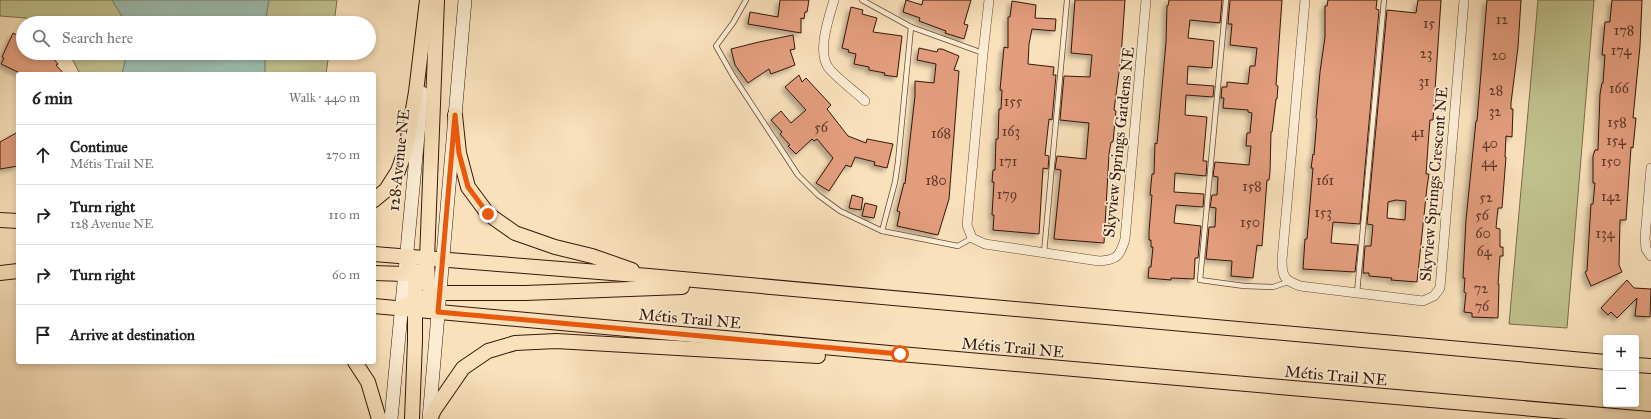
<!DOCTYPE html>
<html lang="en">
<head>
<meta charset="utf-8">
<style>
	:root { --surface:#fff; --page:#f6f6f6; --text:#202124; --muted:#757577; --line:#e0e0e0 }
	body { margin:0; font-family:"IM FELL Great Primer",serif; background:var(--page); color:var(--text) }
	.controls { position:absolute; right:12px; bottom:12px; display:grid; overflow:hidden; border-radius:4px; box-shadow:0 2px 6px #0003 }
	.controls button { width:36px; height:36px; display:grid; place-items:center; padding:0; border:0; border-bottom:1px solid var(--line); background:var(--surface); color:var(--text); font:20px sans-serif }
	.stop { position:absolute; width:12px; height:12px; margin:-9px; border:3px solid #ea580c; border-radius:50%; background:#fff }
	.stop.end { background:#ea580c; border-color:#fff; box-shadow:0 1px 4px #0008 }
	.list { margin:0; padding:0; list-style:none }
	h2 { display:flex; justify-content:space-between; align-items:center; height:52px; margin:0; padding:0 16px; font-size:17px }
	h2 small { font-size:13px; font-weight:400; color:var(--muted) }
	.list li { display:grid; grid-template-columns:26px 1fr auto; gap:12px; align-items:center; box-sizing:border-box; height:60px; padding:0 16px; border-top:1px solid var(--line) }
	.list b { display:block; font-size:15px; white-space:nowrap }
	.list p { margin:0; font-size:13px; white-space:nowrap; color:var(--muted) }
	.list em { font-size:13px; font-style:normal; color:var(--muted) }
	.icon { flex:none; width:22px; height:22px; fill:none; stroke:currentColor; stroke-width:2; stroke-linecap:round; stroke-linejoin:round }
	.map { position:relative; flex:none; width:1651px; height:419px; overflow:hidden }
	.search { position:absolute; background:var(--surface); box-shadow:0 2px 6px #0003; left:16px; top:16px; width:360px; height:44px; display:flex; align-items:center; gap:10px; box-sizing:border-box; padding:0 14px; border-radius:22px; color:var(--muted); font-size:15px }
	.panel { position:absolute; background:var(--surface); box-shadow:0 2px 6px #0003; left:16px; top:72px; width:360px; height:292px; border-radius:4px }
	.map>svg:first-child { display:block }
	.green { fill:#c0c28e; stroke:#7a6c4c }
	.water { fill:#9ebeb1; stroke:#747b6e }
	.building { fill:#e29d7d; stroke:#35170a; fill-rule:evenodd; filter:url(#shadow) }
	.lines { fill:none; stroke-linecap:round; stroke-linejoin:round }
	.lane-casing { stroke:#664a36; stroke-width:6 }
	.street-casing { stroke:#664a36; stroke-width:10 }
	.secondary-casing { stroke:#35170a; stroke-width:14 }
	.primary-casing { stroke:#35170a; stroke-width:16 }
	.lane { stroke:#fbecd3; stroke-width:4.5 }
	.street { stroke:#fbecd3; stroke-width:9 }
	.secondary { stroke:#fbecd3; stroke-width:13 }
	.primary { stroke:#f9e1bb; stroke-width:14 }
	.route { stroke:#ea580c; stroke-width:5 }
	.labels { text-anchor:middle; stroke-width:3.5; stroke-linejoin:round; paint-order:stroke }
	.number-label { font-size:14px; fill:#603827 }
	.street-label { font-size:16px; fill:#35170a; stroke:#fbecd3 }
</style>
</head>
<body>
<div class="map">
<svg width="1651" height="419" viewBox="0 0 1651 419">
	<defs>
		<filter id="shadow"><feDropShadow dx="-3.5" dy="3.5" stdDeviation="2" flood-color="#0004"/></filter>
	</defs>
	<rect width="100%" height="100%" fill="#f9e1bb"/>
	<filter id="stains"><feTurbulence type="fractalNoise" baseFrequency=".005" numOctaves="4"/><feColorMatrix values="0 0 0 0 .2 0 0 0 0 .09 0 0 0 0 .02 0 0 0 .5 -.17"/></filter>
	<radialGradient id="worn" r=".72"><stop offset=".6" stop-color="#630" stop-opacity="0"/><stop offset="1" stop-color="#630" stop-opacity=".3"/></radialGradient>
	<g class="green">
		<path d="M0 0H337L334 23H33L26 18 0 16Z"/>
		<path d="M1538 0H1594L1567 328 1509 324Z"/>
		<path d="M69 53H329L326 74H80Z"/>
	</g>
	<g class="water">
		<path d="M112 0H269L265 23H126Z"/>
		<path d="M127 53H265V74H122Z"/>
	</g>
	<g class="building">
		<path d="M780 0H809L807 12H805L804 19 801 18V33L748 24 750 12 778 17Z"/>
		<path d="M906 0 922 5 923 0H971L964 24 968 25 964 39 945 33 946 31 919 21 920 18 903 12Z"/>
		<path d="M1075 0H1125L1121 57 1114 110 1116 111 1113 142H1111L1109 154 1104 243 1054 239 1061 170 1055 169 1057 156 1086 159 1089 123 1060 120 1064 76 1090 77 1092 55 1071 53Z"/>
		<path d="M1169 0H1222L1220 23 1190 20 1188 38 1214 41 1212 68 1188 66 1187 84 1214 86 1213 97 1186 95 1185 115 1207 117 1203 161H1207L1206 176 1175 173 1174 192 1204 194 1203 207 1176 205 1174 223 1201 226 1198 258H1195L1194 279 1171 278V280L1148 278 1149 267H1151L1153 247H1151V240H1149V232L1152 195H1150L1152 174H1154L1155 143 1157 144 1166 42 1167 6H1168Z"/>
		<path d="M1230 0H1282L1276 85 1278 86 1277 99H1276L1272 132H1271L1270 172 1269 180H1267L1262 246 1257 245 1253 278 1231 276 1232 261 1206 259 1209 227H1215L1216 208 1210 207 1212 195H1217L1218 177 1213 176 1215 162 1249 165 1251 146H1246L1247 133H1250L1252 113 1248 112V110L1223 108 1224 98H1221L1222 87H1227V82L1248 84 1250 66H1255L1257 48 1230 45 1232 24H1228Z"/>
		<path d="M1328 0H1377L1376 9 1379 10 1360 224 1333 222 1331 243 1358 245 1355 272 1303 269 1305 239H1307L1313 168H1311L1313 154 1314 155 1317 119 1316 118 1320 72 1325 37V6H1327Z"/>
		<path d="M1418 0H1441L1433 120H1430L1429 132 1426 174H1429L1427 187 1417 282 1391 280 1392 278 1369 276V273H1363L1365 246H1371L1373 225 1367 224 1387 10 1416 13ZM1396 200 1406 201 1405 220 1387 218 1388 202Z"/>
		<path d="M1487 0H1521L1518 47 1511 103V109H1513L1512 137 1506 136 1505 157H1506L1502 208H1498L1496 228 1500 229V247H1503V256H1500L1498 284H1499L1498 318 1472 317V313L1464 312 1466 293 1464 292 1465 278H1463L1466 220 1476 121H1477Z"/>
		<path d="M1612 0H1642L1640 46 1633 118H1636L1633 148 1631 147 1626 220H1620L1619 265 1622 272 1591 286 1585 272 1587 271 1591 204H1593L1595 183H1593V156L1595 150H1598L1600 94 1602 83H1603L1605 55H1602L1605 22H1610V20Z"/>
		<path d="M1012 1 1036 5 1035 18 1056 19 1055 31 1032 29 1029 44 1028 64 1054 67 1053 75H1056L1052 120 1049 119 1045 155 1049 156 1048 169 1043 168 1039 234 993 230 994 215H992L994 182H992L993 170H995L996 139H998L999 109H1001L1002 90H1000L1004 47 1008 48V17H1010Z"/>
		<path d="M851 7 863 10 862 14 877 18 873 32 902 36 897 77 884 75 885 73 869 70V67L854 64 856 54 848 52 849 50 842 48Z"/>
		<path d="M13 33 23 38V53H46L51 58 52 57 58 64 56 65 64 74H22L1 64 4 58 2 57Z"/>
		<path d="M793 35 795 49 790 50 795 65 771 74 769 69 748 83 735 65 731 49 759 42Z"/>
		<path d="M919 48 937 52 938 49H942L959 56 954 70 959 71 949 199 938 235 897 226 900 212 897 211 904 183 905 184 915 96V81L934 83 936 64 917 60Z"/>
		<path d="M799 75 802 82 806 78 831 105 827 109 848 136 866 143 867 139 893 144 887 168 874 165 875 162 855 157 851 167 846 165 829 191 816 183 833 158 817 139 814 141 812 139 796 154 788 146 790 145 780 134 782 132 771 120 781 111 791 123 806 110 785 87Z"/>
		<path d="M18 132V166L0 169V142Z"/>
		<path d="M852 195 863 198 861 210 849 208Z"/>
		<path d="M865 203 877 206 874 218 862 216Z"/>
		<path d="M1627 280 1634 288 1651 289 1650 317 1635 316 1637 298 1617 318 1611 312 1608 315 1601 308Z"/>
	</g>
	<g class="lines">
		<g class="lane-casing">
			<g id="lane">
				<path d="M746 0 733 23 716 46 733 76 798 175 818 195 840 211 882 231 958 246 972 238"/>
				<path d="M862 0 911 27 983 53"/>
				<path d="M1226 0 1200 280 1244 286 1273 287 1288 282"/>
				<path d="M882 231 895 182 898 162 911 27"/>
				<path d="M1044 253 1067 0"/>
				<path d="M1357 293 1384 0"/>
			</g>
		</g>
		<g class="street-casing">
			<g id="street">
				<path d="M834 0C829 17 817 51 828 67 835 77 856 92 865 101"/>
				<path d="M989 0 983 53 967 225 972 238 985 244 1099 261C1117 260 1120 256 1125 239L1146 0"/>
				<path d="M1305 0 1282 260C1282 277 1284 280 1300 286L1423 301 1434 296 1440 288 1464 0"/>
				<path d="M1651 168 1645 238 1646 249 1651 256"/>
			</g>
		</g>
		<g class="secondary-casing">
			<g id="secondary">
				<path d="M391 419 422 93"/>
				<path d="M429 419 465 0"/>
			</g>
		</g>
		<g class="primary-casing">
			<g id="primary">
				<path d="M455 115 459 153 468 187 488 214 515 233 555 247 592 256 632 270"/>
				<path d="M374 200 386 190 398 171 406 149 416 92 427 0"/>
				<path d="M0 220 18 221"/>
				<path d="M374 254 649 276 1606 362"/>
				<path d="M405 257 409 263 415 282V340L412 419"/>
				<path d="M0 273 18 271"/>
				<path d="M374 273 404 274 421 271"/>
				<path d="M432 303 428 283 427 259 437 0"/>
				<path d="M374 306 900 354 1649 419"/>
				<path d="M402 308 415 300 440 293H525L682 287"/>
				<path d="M355 362 368 382 379 419"/>
				<path d="M1636 365 1651 366"/>
				<path d="M430 419 434 410 463 368 488 351 515 343 556 341 818 356"/>
			</g>
		</g>
		<use href="#lane" class="lane"/>
		<use href="#street" class="street"/>
		<use href="#secondary" class="secondary"/>
		<use href="#primary" class="primary"/>
	</g>
	<g class="lines">
		<path class="route" d="M488 214 468 187 459 153 455 115 438 312 900 354"/>
	</g>
	<g class="labels">
		<g class="number-label">
			<text x="1502" y="24">12</text>
			<text x="1429" y="28">15</text>
			<text x="1624" y="35">178</text>
			<text x="1621" y="55">174</text>
			<text x="1426" y="58">23</text>
			<text x="1499" y="60">20</text>
			<text x="1424" y="86">31</text>
			<text x="1619" y="93">166</text>
			<text x="1496" y="95">28</text>
			<text x="1013" y="106">155</text>
			<text x="1495" y="116">32</text>
			<text x="1617" y="127">158</text>
			<text x="821" y="132">56</text>
			<text x="1011" y="136">163</text>
			<text x="1418" y="137">41</text>
			<text x="941" y="138">168</text>
			<text x="1616" y="145">154</text>
			<text x="1490" y="148">40</text>
			<text x="1008" y="166">171</text>
			<text x="1611" y="166">150</text>
			<text x="1489" y="167">44</text>
			<text x="936" y="185">180</text>
			<text x="1325" y="185">161</text>
			<text x="1252" y="191">158</text>
			<text x="1007" y="199">179</text>
			<text x="1611" y="201">142</text>
			<text x="1486" y="202">52</text>
			<text x="1323" y="217">153</text>
			<text x="1482" y="220">56</text>
			<text x="1250" y="227">150</text>
			<text x="1483" y="238">60</text>
			<text x="1605" y="238">134</text>
			<text x="1484" y="256">64</text>
			<text x="1481" y="293">72</text>
			<text x="1482" y="311">76</text>
		</g>
		<g class="street-label">
			<text transform="translate(1118 142) rotate(-84)" y="6">Skyview Springs Gardens NE</text>
			<text transform="translate(398 160) rotate(-84)" y="6">128 Avenue NE</text>
			<text transform="translate(1433 184) rotate(-85)" y="6">Skyview Springs Crescent NE</text>
			<text transform="translate(690 318) rotate(5)" y="6">Métis Trail NE</text>
			<text transform="translate(1013 347) rotate(5)" y="6">Métis Trail NE</text>
			<text transform="translate(1336 375) rotate(5)" y="6">Métis Trail NE</text>
		</g>
	</g>
	<rect width="100%" height="100%" filter="url(#stains)"/>
	<rect width="100%" height="100%" fill="url(#worn)"/>
</svg>
<div class="controls">
<button>+</button>
<button>−</button>
</div>
<div class="stop" style="left:900px;top:354px"></div>
<div class="stop end" style="left:488px;top:214px"></div>
<div class="search"><svg class="icon" aria-label="search" viewBox="0 0 24 24"><circle cx="10" cy="10" r="6"/><path d="M15 15l6 6"/></svg>Search here</div>
<section class="panel">
<h2>6 min<small>Walk · 440 m</small></h2>
<ul class="list">
<li><svg class="icon" aria-label="ahead" viewBox="0 0 24 24"><path d="M12 20V5M6 11l6-6 6 6"/></svg><div><b>Continue</b><p>Métis Trail NE</p></div><em>270 m</em></li>
<li><svg class="icon" aria-label="right" viewBox="0 0 24 24"><path d="M7 20v-9h11M14 6l5 5-5 5"/></svg><div><b>Turn right</b><p>128 Avenue NE</p></div><em>110 m</em></li>
<li><svg class="icon" aria-label="right" viewBox="0 0 24 24"><path d="M7 20v-9h11M14 6l5 5-5 5"/></svg><div><b>Turn right</b></div><em>60 m</em></li>
<li><svg class="icon" aria-label="arrive" viewBox="0 0 24 24"><path d="M6 21V4h12l-3 4 3 4H6"/></svg><div><b>Arrive at destination</b></div></li>
</ul>
</section>
</div>
</body>
</html>
